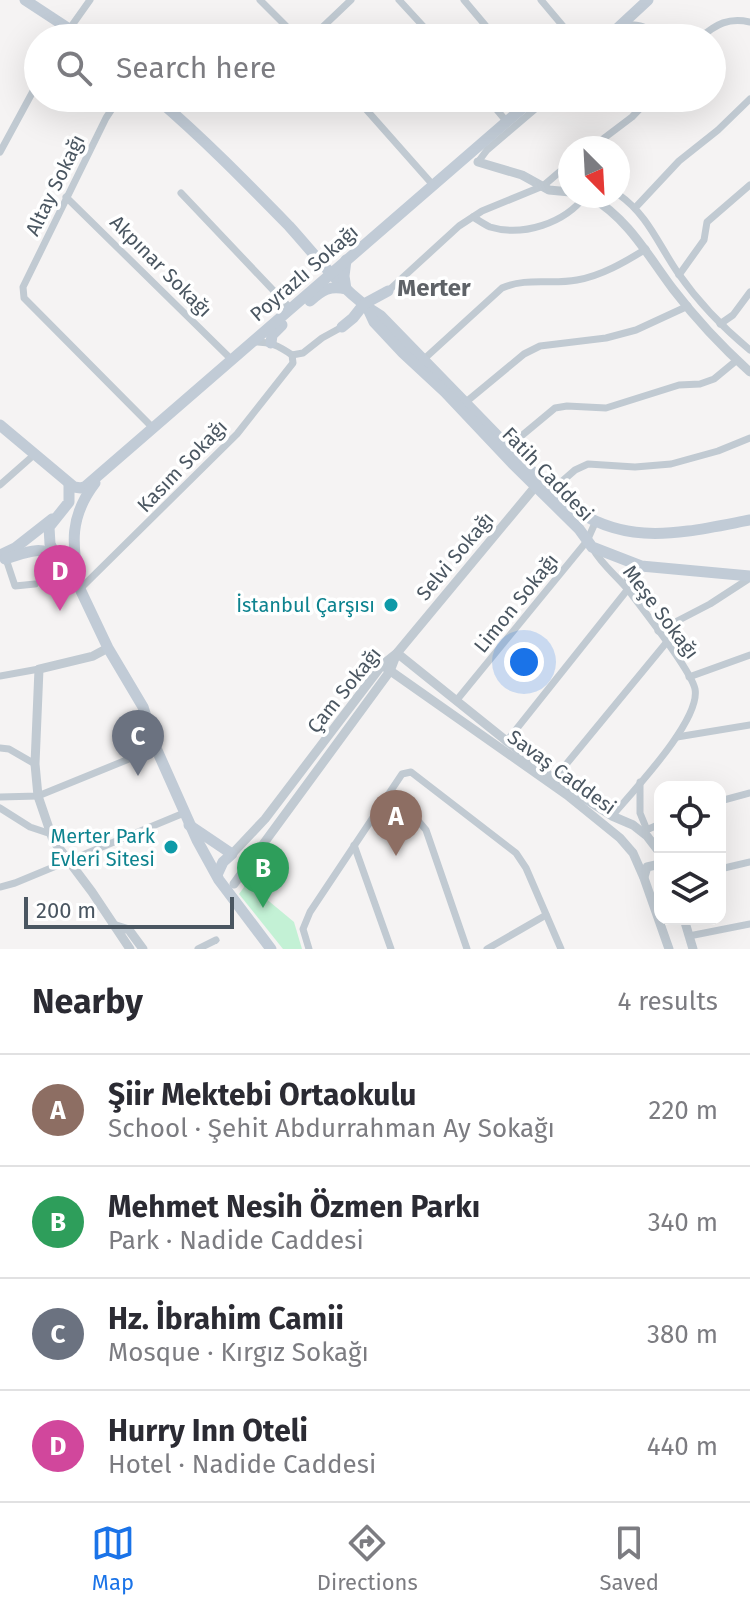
<!DOCTYPE html>
<html lang="en">
<head>
<meta charset="utf-8">
<style>
	:root { --surface:#fff; --page:#f2f2f3; --text:#2b2b33; --muted:#7c7c81; --line:#e1e1e2; --accent:#1a73e8 }
	body { margin:0; font-family:"Fira Sans",sans-serif; background:var(--page); color:var(--text) }
	.controls { position:absolute; right:24px; bottom:24px; display:grid; overflow:hidden; border-radius:16px; box-shadow:0 8px 32px #0002 }
	.controls button { width:72px; height:72px; display:grid; place-items:center; padding:0; border:0; border-bottom:2px solid var(--line); background:var(--surface); color:var(--text); font:40px sans-serif }
	.compass { position:absolute; left:558px; top:136px; width:72px; height:72px; border-radius:50%; background:var(--surface); box-shadow:0 8px 32px #0002; rotate:156deg }
	.scale { position:absolute; left:24px; bottom:20px; width:210px; box-sizing:border-box; padding-left:8px; border:4px solid #4a5661; border-top:0; font-size:22px; line-height:28px; white-space:nowrap; color:#4a5661; -webkit-text-stroke:6px #fff; paint-order:stroke }
	.you { position:absolute; left:524px; top:662px; width:28px; height:28px; margin:-20px; border:6px solid #fff; border-radius:50%; background:#1a73e8; box-shadow:0 0 0 12px #1a73e833 }
	.badge { display:grid; place-items:center; width:52px; height:52px; border-radius:50%; background:var(--accent); color:#fff; font-size:26px; font-weight:700 }
	.pin { position:absolute; translate:-50% -66px; filter:drop-shadow(0 2px 4px #0008) }
	.pin::after { content:''; position:absolute; top:42px; width:28px; height:24px; background:inherit; clip-path:polygon(0 0,100% 0,50% 100%) }
	.list { margin:0; padding:0; list-style:none }
	h2 { display:flex; justify-content:space-between; align-items:center; height:104px; margin:0; padding:0 32px; font-size:34px }
	h2 small { font-size:26px; font-weight:400; color:var(--muted) }
	.list li { display:grid; grid-template-columns:52px 1fr auto; gap:24px; align-items:center; box-sizing:border-box; height:112px; padding:0 32px; border-top:2px solid var(--line) }
	.list b { display:block; font-size:30px; white-space:nowrap }
	.list p { margin:0; font-size:26px; white-space:nowrap; color:var(--muted) }
	.list em { font-size:26px; font-style:normal; color:var(--muted) }
	.icon { flex:none; width:44px; height:44px; fill:none; stroke:currentColor; stroke-width:2; stroke-linecap:round; stroke-linejoin:round }
	.map { position:relative; flex:none; width:750px; height:949px; overflow:hidden }
	.search { position:absolute; background:var(--surface); box-shadow:0 8px 32px #0002; left:24px; right:24px; top:24px; height:88px; display:flex; align-items:center; gap:20px; box-sizing:border-box; padding:0 28px; border-radius:44px; color:var(--muted); font-size:30px }
	.sheet { height:552px; background:var(--surface) }
	nav { display:flex; justify-content:space-around; align-items:center; box-sizing:border-box; height:112px; border-top:2px solid var(--line); background:var(--surface); font-size:22px; color:var(--muted) }
	nav a { display:grid; justify-items:center; gap:4px }
	nav .on { color:var(--accent) }
	.map>svg:first-child { display:block }
	.green { fill:#c3f1d5 }
	.lines { fill:none; stroke-linecap:round; stroke-linejoin:round }
	.minor { stroke:#c1cad2; stroke-width:7 }
	.tertiary { stroke:#c1cad2; stroke-width:9 }
	.secondary { stroke:#c1cbd6; stroke-width:11 }
	.culture-dot { fill:#0f9aa8; stroke:#fff; stroke-width:3 }
	.labels { text-anchor:middle; stroke-width:7; stroke-linejoin:round; paint-order:stroke }
	.street-label { font-size:20px; fill:#4a5661; stroke:#fff }
	.culture-label { font-size:20px; fill:#0d838f; stroke:#fff; text-anchor:end }
	.quarter-label { font-size:24px; font-weight:bold; fill:#5f6368; stroke:#fff }
</style>
</head>
<body>
<div class="map">
<svg width="750" height="949" viewBox="0 0 750 949">
	<rect width="100%" height="100%" fill="#f5f3f3"/>
	<path class="green" d="M247 883 294 922 302 949H283L239 894Z"/>
	<g class="lines">
		<g class="minor">
			<path d="M260 0 298 38"/>
			<path d="M399 0 434 38"/>
			<path d="M464 0 496 38"/>
			<path d="M541 0 573 38"/>
			<path d="M621 24C636 25 648 24 657 38"/>
			<path d="M63 38 90 0"/>
			<path d="M311 38 351 0"/>
			<path d="M700 38C716 24 729 17 750 22"/>
			<path d="M119 98 106 118 23 287 24 298 153 428"/>
			<path d="M356 98 433 185"/>
			<path d="M487 98 507 122"/>
			<path d="M591 148 632 117 650 98"/>
			<path d="M0 152 38 82"/>
			<path d="M478 162 487 150 548 98"/>
			<path d="M181 193 290 308"/>
			<path d="M618 194C648 215 658 244 678 273 699 303 722 327 750 350"/>
			<path d="M66 197 231 359"/>
			<path d="M635 208 679 161 718 130 750 99"/>
			<path d="M473 217C478 220 485 225 490 227 523 237 565 223 585 196"/>
			<path d="M679 275 704 240 707 222 750 185"/>
			<path d="M388 291 459 226 482 211 543 186 570 163"/>
			<path d="M720 324 733 315 750 292"/>
			<path d="M292 355 303 353 322 338 342 327"/>
			<path d="M423 360 502 288C527 277 551 285 577 280 601 276 625 262 646 249"/>
			<path d="M466 402 524 354 540 346 606 338 636 330 688 306"/>
			<path d="M508 447 555 408 567 406 606 408 679 385 700 384 714 379 737 360"/>
			<path d="M0 485 35 454"/>
			<path d="M551 491 575 470 588 464 635 467 671 464 718 451 750 438"/>
			<path d="M593 549C602 565 618 577 629 591 643 610 691 670 695 689 701 720 633 791 612 816"/>
			<path d="M6 559 15 586 35 584"/>
			<path d="M80 589 237 434 293 363 292 355C279 346 269 341 254 342"/>
			<path d="M658 631 710 604 750 578"/>
			<path d="M0 676 39 669"/>
			<path d="M689 677 750 655"/>
			<path d="M456 701 587 541 595 523"/>
			<path d="M677 737 750 725"/>
			<path d="M506 742 628 589 627 575 640 566"/>
			<path d="M0 748 9 749 35 764"/>
			<path d="M554 779 666 643"/>
			<path d="M640 782V813L647 830"/>
			<path d="M0 797 38 796 156 748"/>
			<path d="M387 797 415 817 426 830 467 949"/>
			<path d="M720 801 750 793"/>
			<path d="M0 808 30 827 51 834"/>
			<path d="M644 831 660 824"/>
			<path d="M354 845 391 949"/>
			<path d="M720 869 750 862"/>
			<path d="M0 887 15 883 184 813"/>
			<path d="M689 936 750 924"/>
			<path d="M198 949 216 940"/>
			<path d="M309 949 303 929 310 912 402 774 411 772 516 853 526 868 561 949"/>
			<path d="M487 949 546 915"/>
		</g>
		<g class="tertiary">
			<path d="M478 162 522 175 549 190 570 192"/>
			<path d="M590 196C630 221 646 253 673 289 696 319 722 347 750 372"/>
			<path d="M108 648 93 656 39 669 35 764 38 796 53 840 92 892 130 949"/>
			<path d="M397 653 554 779 612 816 633 825 647 836 660 853"/>
			<path d="M382 665 567 795 620 838 633 853 644 878 669 949"/>
			<path d="M232 854 265 819 382 665 397 653 540 481"/>
			<path d="M644 877 647 867 660 864"/>
			<path d="M234 884 390 671 397 653"/>
			<path d="M684 919 693 949"/>
			<path d="M113 925 129 930 143 949"/>
		</g>
		<g class="secondary">
			<path d="M25 0 83 38"/>
			<path d="M607 38 648 0"/>
			<path d="M156 98C203 138 246 182 289 226 318 258 344 294 381 316L558 498C622 549 676 534 750 520"/>
			<path d="M310 301C322 290 330 285 346 289L344 276 346 260"/>
			<path d="M368 309 374 322 403 353 445 392 512 463 579 529 592 547 641 566 750 576"/>
			<path d="M342 327 353 318 364 304 388 291"/>
			<path d="M271 343 272 335 282 325"/>
			<path d="M0 425 74 487 81 488 86 486 534 98"/>
			<path d="M69 484V502L49 527 50 544 56 556 80 589 108 648 143 707 156 748 197 840 219 880 271 949"/>
			<path d="M0 555 15 548 52 519"/>
			<path d="M5 559C23 554 40 544 56 557"/>
			<path d="M79 584C72 544 69 517 95 483"/>
			<path d="M189 825 232 854 223 862 217 875"/>
		</g>
	</g>
	<g class="culture-dot">
		<circle cx="391" cy="605" r="8"/>
		<circle cx="171" cy="847" r="8"/>
	</g>
	<g class="labels">
		<g class="street-label">
			<text transform="translate(55 185) rotate(-64)" y="7">Altay Sokağı</text>
			<text transform="translate(161 266) rotate(45)" y="7">Akpınar Sokağı</text>
			<text transform="translate(304 273) rotate(-41)" y="7">Poyrazlı Sokağı</text>
			<text transform="translate(182 466) rotate(-46)" y="7">Kasım Sokağı</text>
			<text transform="translate(548 474) rotate(46)" y="7">Fatih Caddesi</text>
			<text transform="translate(455 556) rotate(-50)" y="7">Selvi Sokağı</text>
			<text transform="translate(516 603) rotate(-51)" y="7">Limon Sokağı</text>
			<text transform="translate(661 612) rotate(53)" y="7">Meşe Sokağı</text>
			<text transform="translate(344 690) rotate(-51)" y="7">Çam Sokağı</text>
			<text transform="translate(562 772) rotate(36)" y="7">Savaş Caddesi</text>
		</g>
		<g class="culture-label">
			<text x="375" y="612">İstanbul Çarşısı</text>
			<text x="155" y="843">Merter Park<tspan x="155" dy="23">Evleri Sitesi</tspan></text>
		</g>
		<g class="quarter-label">
			<text x="434" y="296">Merter</text>
		</g>
	</g>
</svg>
<div class="controls">
<button><svg class="icon" aria-label="locate" viewBox="0 0 24 24"><circle cx="12" cy="12" r="6"/><path d="M12 2v4M12 18v4M2 12h4M18 12h4"/></svg></button>
<button><svg class="icon" aria-label="layers" viewBox="0 0 24 24"><path d="M12 4l9 5-9 5-9-5zM3 14l9 5 9-5"/></svg></button>
</div>
<svg class="compass" viewBox="-18 -18 36 36"><path d="M0-13l5 13h-10z" fill="#e53935"/><path d="M0 13l5-13h-10z" fill="#7c7c81"/></svg>
<div class="scale">200 m</div>
<div class="you"></div>
<div class="pin badge" style="left:396px;top:856px;background:#8d6e63">A</div>
<div class="pin badge" style="left:263px;top:908px;background:#2e9e5b">B</div>
<div class="pin badge" style="left:138px;top:776px;background:#6b7280">C</div>
<div class="pin badge" style="left:60px;top:611px;background:#d1479c">D</div>
<div class="search"><svg class="icon" aria-label="search" viewBox="0 0 24 24"><circle cx="10" cy="10" r="6"/><path d="M15 15l6 6"/></svg>Search here</div>
</div>
<section class="sheet">
<h2>Nearby<small>4 results</small></h2>
<ul class="list">
<li><span class="badge" style="background:#8d6e63">A</span><div><b>Şiir Mektebi Ortaokulu</b><p>School · Şehit Abdurrahman Ay Sokağı</p></div><em>220 m</em></li>
<li><span class="badge" style="background:#2e9e5b">B</span><div><b>Mehmet Nesih Özmen Parkı</b><p>Park · Nadide Caddesi</p></div><em>340 m</em></li>
<li><span class="badge" style="background:#6b7280">C</span><div><b>Hz. İbrahim Camii</b><p>Mosque · Kırgız Sokağı</p></div><em>380 m</em></li>
<li><span class="badge" style="background:#d1479c">D</span><div><b>Hurry Inn Oteli</b><p>Hotel · Nadide Caddesi</p></div><em>440 m</em></li>
</ul>
</section>
<nav>
<a class="on"><svg class="icon" aria-label="map" viewBox="0 0 24 24"><path d="M3 6l6-2 6 2 6-2v14l-6 2-6-2-6 2zM9 4v14M15 6v14"/></svg>Map</a>
<a><svg class="icon" aria-label="directions" viewBox="0 0 24 24"><path d="M12 3l9 9-9 9-9-9zM9 14v-3h6M13 9l2 2-2 2"/></svg>Directions</a>
<a><svg class="icon" aria-label="saved" viewBox="0 0 24 24"><path d="M7 4h10v16l-5-4-5 4z"/></svg>Saved</a>
</nav>
</body>
</html>
